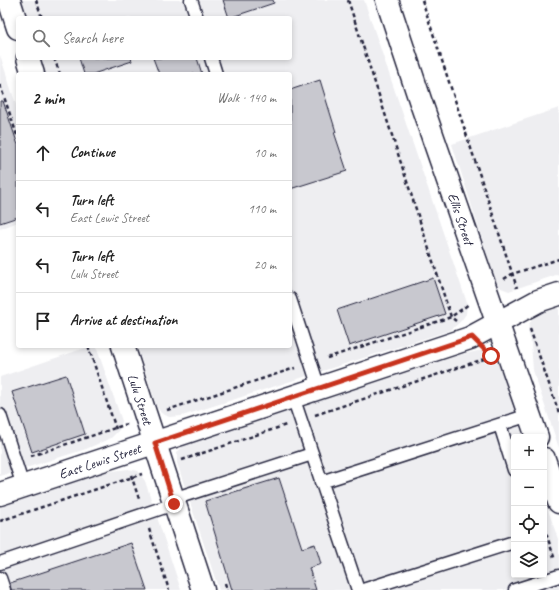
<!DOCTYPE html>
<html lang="en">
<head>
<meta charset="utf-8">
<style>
	:root { --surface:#fff; --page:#f2f2f2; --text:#222; --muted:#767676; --line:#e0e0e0 }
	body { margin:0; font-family:Caveat,sans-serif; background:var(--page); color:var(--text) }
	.controls { position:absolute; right:12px; bottom:12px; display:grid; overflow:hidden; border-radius:4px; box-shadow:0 2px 6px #0003 }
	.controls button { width:36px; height:36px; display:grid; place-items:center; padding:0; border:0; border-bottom:1px solid var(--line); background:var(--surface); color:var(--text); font:20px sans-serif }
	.stop { position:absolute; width:12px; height:12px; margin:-9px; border:3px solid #c8321e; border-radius:50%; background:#fff }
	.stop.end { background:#c8321e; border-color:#fff; box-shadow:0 1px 4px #0008 }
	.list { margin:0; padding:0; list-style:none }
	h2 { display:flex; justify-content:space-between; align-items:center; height:52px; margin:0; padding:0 16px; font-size:17px }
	h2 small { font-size:13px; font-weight:400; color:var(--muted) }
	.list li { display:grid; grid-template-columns:26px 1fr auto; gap:12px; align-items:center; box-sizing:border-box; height:56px; padding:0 16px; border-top:1px solid var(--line) }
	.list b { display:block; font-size:15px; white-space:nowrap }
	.list p { margin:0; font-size:13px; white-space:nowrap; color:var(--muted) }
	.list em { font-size:13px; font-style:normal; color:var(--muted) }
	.icon { flex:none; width:22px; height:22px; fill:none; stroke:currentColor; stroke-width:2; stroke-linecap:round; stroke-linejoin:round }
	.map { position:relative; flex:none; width:559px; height:590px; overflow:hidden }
	.search { position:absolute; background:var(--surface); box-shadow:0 2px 6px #0003; left:16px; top:16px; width:276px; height:44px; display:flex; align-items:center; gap:10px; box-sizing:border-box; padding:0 14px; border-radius:4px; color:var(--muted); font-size:15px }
	.panel { position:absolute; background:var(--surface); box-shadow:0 2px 6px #0003; left:16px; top:72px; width:276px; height:276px; border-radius:4px }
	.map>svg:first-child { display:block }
	.built { fill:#eeeef1 }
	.building { fill:#c8c8cf; stroke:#22223b }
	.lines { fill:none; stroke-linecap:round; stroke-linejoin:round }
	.service-casing { stroke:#22223b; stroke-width:15 }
	.minor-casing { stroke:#22223b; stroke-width:25 }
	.path { stroke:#22223b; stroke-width:2.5; stroke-dasharray:4 3; stroke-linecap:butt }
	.service { stroke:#fff; stroke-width:12 }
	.minor { stroke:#fff; stroke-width:22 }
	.route { stroke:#c8321e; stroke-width:5 }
	.labels { text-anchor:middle; stroke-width:3; stroke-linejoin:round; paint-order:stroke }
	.street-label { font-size:14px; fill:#22223b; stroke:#fff }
</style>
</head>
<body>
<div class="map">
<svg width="559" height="590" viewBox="0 0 559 590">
	<rect width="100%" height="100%" fill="#fff"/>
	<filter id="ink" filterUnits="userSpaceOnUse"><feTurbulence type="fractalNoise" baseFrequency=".025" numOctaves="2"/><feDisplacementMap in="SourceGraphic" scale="8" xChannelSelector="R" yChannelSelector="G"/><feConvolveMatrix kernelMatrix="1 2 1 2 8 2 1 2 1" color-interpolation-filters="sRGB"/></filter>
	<g filter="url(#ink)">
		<g class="built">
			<path d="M20 0H364L467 303 466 314 461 321 451 330 182 416 169 417 161 413 157 407 137 346H290V74H45L40 58H290V18H27Z"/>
			<path d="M0 55 18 111V222L0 229Z"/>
			<path d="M559 108V274L509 291 501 288 496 282 452 144Z"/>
			<path d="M559 305V448L533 370 531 343 528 331 529 324 534 317 543 311Z"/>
			<path d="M91 346H96L122 421 119 430 111 438 86 449 0 476V377Z"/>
			<path d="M478 351H490L497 358 523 437H514V575H544V498L559 542V590H219L177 463V452L185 445 459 355Z"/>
			<path d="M128 469 138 471 145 481 181 590H0V507L104 472Z"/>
		</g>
		<g class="building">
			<path d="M223 0H273L274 3 229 18Z"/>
			<path d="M79 58H131L132 61 93 74H84Z"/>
			<path d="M153 58H197L202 74H159Z"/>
			<path d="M320 80 336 132H334L347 171 290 189V90Z"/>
			<path d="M0 101H3L18 145V217L0 223Z"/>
			<path d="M433 278 445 314 349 346 337 310Z"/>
			<path d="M66 375 85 434 32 452 12 392Z"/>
			<path d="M279 478 302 548 315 544 321 564 309 568 316 590H232L205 501Z"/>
			<path d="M131 543 147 590H11L10 583Z"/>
		</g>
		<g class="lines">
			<g class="service-casing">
				<g id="service">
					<path d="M191 0 197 18"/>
					<path d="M211 58 216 74"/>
					<path d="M290 299 319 388"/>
					<path d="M293 397 358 590"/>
					<path d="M0 415 23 486"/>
					<path d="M500 425 514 470"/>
					<path d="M321 482 529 415"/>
					<path d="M173 499 312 454"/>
					<path d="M0 563 174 504"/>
					<path d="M0 578 4 590"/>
					<path d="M363 590 514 542"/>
					<path d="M515 590 559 576"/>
				</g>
			</g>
			<g class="minor-casing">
				<g id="minor">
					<path d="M9 0 18 28"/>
					<path id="s1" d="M387 0 420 100 537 437"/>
					<path d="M28 58 33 74"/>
					<path id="s2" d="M123 346 203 590"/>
					<path d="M544 459 559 502"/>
					<path id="s3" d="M0 494 470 338 538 301 559 294"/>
				</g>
			</g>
			<g class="path">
				<path d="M36 0 42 18"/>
				<path d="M348 0 451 317 456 321"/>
				<path d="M422 0 517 288"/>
				<path d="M54 58 60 74"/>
				<path d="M0 85 18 138"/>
				<path d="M504 279 512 274 559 259"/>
				<path d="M530 329 559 413"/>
				<path d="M88 346 116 429"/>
				<path d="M327 358 451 317 469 304"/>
				<path d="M167 410 295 368"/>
				<path d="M315 415 487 358"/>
				<path d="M31 456 127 424"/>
				<path d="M182 460 286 425"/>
				<path d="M131 475 139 499"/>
				<path d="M0 521 142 474"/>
				<path d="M544 527 555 560"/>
				<path d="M149 529 169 590"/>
				<path d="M225 583 227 590"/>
			</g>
			<use href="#service" class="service"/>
			<use href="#minor" class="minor"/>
		</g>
	</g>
	<g class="lines" filter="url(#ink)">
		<path class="route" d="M174 504 155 443 472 337 491 356"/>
	</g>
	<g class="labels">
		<g class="street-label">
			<text dy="5" stroke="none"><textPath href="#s1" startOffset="231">Ellis Street</textPath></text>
			<text dy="5" stroke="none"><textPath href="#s2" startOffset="56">Lulu Street</textPath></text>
			<text dy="5" stroke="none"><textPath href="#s3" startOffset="105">East Lewis Street</textPath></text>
		</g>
	</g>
</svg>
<div class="controls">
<button>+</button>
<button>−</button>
<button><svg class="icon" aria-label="locate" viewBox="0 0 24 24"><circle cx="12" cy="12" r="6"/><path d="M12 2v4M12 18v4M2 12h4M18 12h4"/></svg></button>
<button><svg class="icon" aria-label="layers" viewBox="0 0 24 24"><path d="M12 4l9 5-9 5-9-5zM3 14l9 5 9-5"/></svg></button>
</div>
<div class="stop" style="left:491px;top:356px"></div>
<div class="stop end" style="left:174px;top:504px"></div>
<div class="search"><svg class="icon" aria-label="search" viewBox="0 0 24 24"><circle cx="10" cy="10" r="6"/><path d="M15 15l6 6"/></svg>Search here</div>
<section class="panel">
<h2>2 min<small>Walk · 140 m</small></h2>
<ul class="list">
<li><svg class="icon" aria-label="ahead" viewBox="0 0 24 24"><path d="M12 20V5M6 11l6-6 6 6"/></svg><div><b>Continue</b></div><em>10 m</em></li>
<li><svg class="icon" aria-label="left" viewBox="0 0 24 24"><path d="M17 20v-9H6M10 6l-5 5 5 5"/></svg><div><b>Turn left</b><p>East Lewis Street</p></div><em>110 m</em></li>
<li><svg class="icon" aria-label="left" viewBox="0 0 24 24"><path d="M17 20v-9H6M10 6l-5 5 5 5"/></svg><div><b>Turn left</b><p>Lulu Street</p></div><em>20 m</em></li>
<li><svg class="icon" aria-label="arrive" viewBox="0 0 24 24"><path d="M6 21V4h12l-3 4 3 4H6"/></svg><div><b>Arrive at destination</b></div></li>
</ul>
</section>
</div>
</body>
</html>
